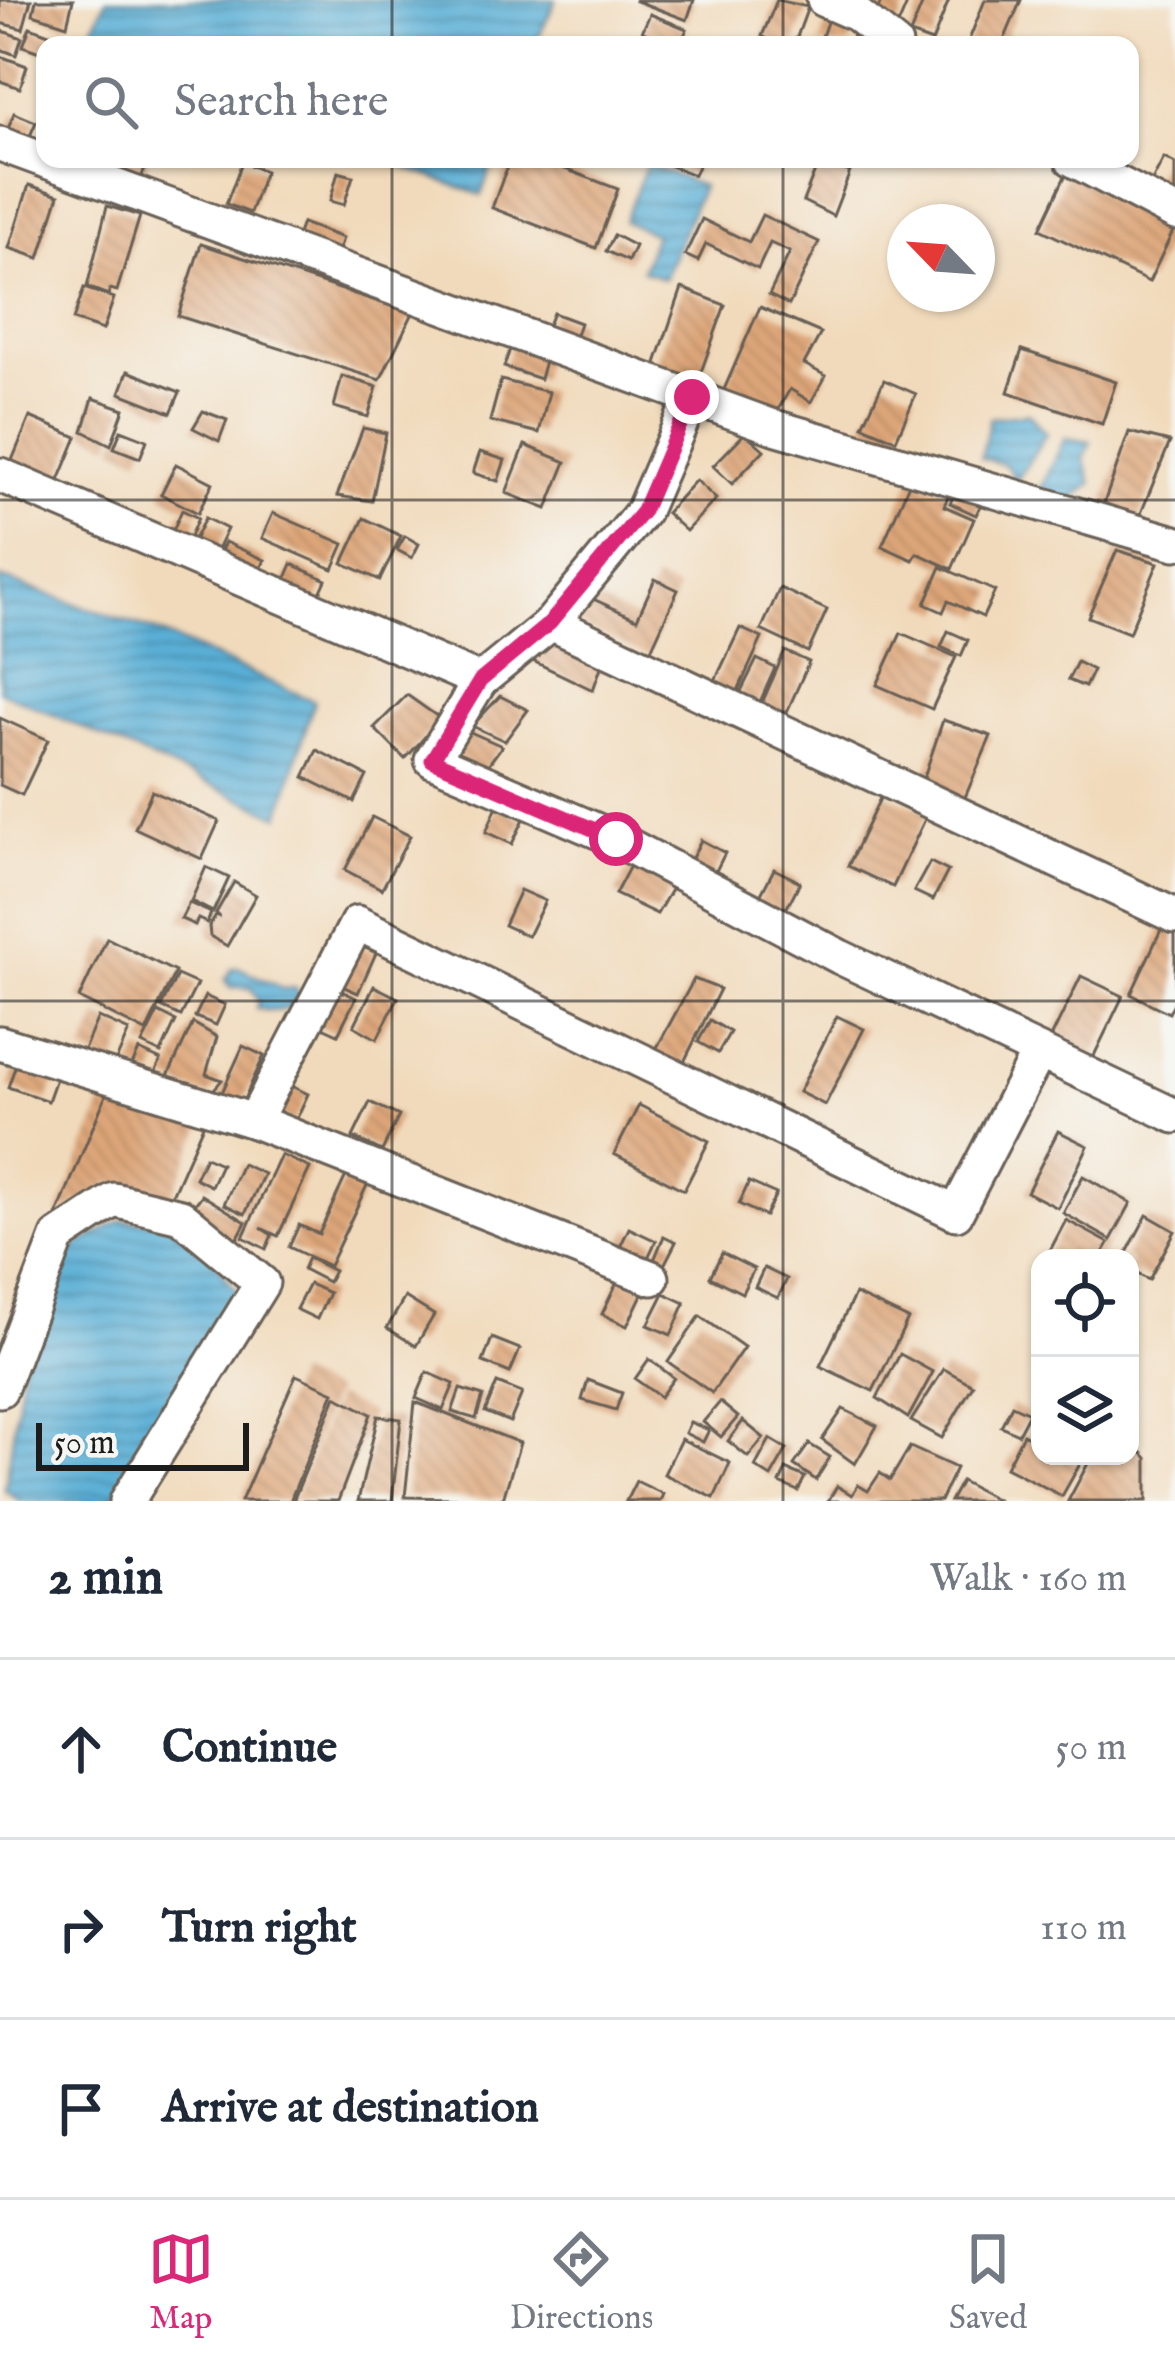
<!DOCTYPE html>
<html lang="en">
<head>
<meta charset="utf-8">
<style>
	:root { --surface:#fff; --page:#f6f6f7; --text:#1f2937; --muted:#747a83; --line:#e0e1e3; --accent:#db2777 }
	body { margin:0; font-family:"IM FELL English",serif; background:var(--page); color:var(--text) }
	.controls { position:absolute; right:36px; bottom:36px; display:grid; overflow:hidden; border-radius:24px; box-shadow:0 3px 9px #0004 }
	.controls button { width:108px; height:108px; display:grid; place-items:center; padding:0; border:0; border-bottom:3px solid var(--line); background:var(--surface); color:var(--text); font:60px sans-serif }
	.compass { position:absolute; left:887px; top:204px; width:108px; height:108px; border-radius:50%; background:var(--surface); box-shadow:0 3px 9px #0004; rotate:295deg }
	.scale { position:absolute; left:36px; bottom:30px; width:213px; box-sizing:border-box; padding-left:12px; border:6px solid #1c1c1c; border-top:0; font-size:33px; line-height:42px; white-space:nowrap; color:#1c1c1c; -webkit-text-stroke:9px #f6f6f2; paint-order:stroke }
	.stop { position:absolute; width:36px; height:36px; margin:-27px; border:9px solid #db2777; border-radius:50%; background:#fff }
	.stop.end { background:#db2777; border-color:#fff; box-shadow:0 3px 12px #0008 }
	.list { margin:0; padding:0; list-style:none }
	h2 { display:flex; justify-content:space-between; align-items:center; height:156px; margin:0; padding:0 48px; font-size:51px }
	h2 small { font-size:39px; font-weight:400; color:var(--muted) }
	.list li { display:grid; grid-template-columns:78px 1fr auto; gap:36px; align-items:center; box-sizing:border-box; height:180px; padding:0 48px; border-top:3px solid var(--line) }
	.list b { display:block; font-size:45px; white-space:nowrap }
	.list em { font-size:39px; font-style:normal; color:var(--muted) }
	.icon { flex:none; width:66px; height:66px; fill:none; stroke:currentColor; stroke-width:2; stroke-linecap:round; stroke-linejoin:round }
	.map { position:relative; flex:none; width:1175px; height:1501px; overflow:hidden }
	.search { position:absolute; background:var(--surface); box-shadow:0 3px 9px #0004; left:36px; right:36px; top:36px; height:132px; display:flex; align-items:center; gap:30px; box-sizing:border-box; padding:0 42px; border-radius:24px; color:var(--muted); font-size:45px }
	.sheet { height:696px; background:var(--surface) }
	nav { display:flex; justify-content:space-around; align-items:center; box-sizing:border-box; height:168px; border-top:3px solid var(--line); background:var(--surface); font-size:33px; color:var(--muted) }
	nav a { display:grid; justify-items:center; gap:6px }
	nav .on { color:var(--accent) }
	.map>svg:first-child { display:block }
	.water { fill:url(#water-rules); stroke:#3b6679; stroke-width:3 }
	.building { fill:url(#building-back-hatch) }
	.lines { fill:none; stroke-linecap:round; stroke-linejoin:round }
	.street-casing { stroke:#675e54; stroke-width:39 }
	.street { stroke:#fff; stroke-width:33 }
	.route { stroke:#db2777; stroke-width:15 }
	.grid { fill:none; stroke:#1c1c1c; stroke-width:3; stroke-opacity:0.55 }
</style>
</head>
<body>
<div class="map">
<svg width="1175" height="1501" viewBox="0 0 1175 1501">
	<defs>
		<pattern id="water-rules" width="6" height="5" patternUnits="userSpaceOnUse" patternTransform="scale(3)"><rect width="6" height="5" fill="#5aafd6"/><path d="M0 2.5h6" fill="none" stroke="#4a8ead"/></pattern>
		<pattern id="building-back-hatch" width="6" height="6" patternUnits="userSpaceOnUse" patternTransform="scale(3)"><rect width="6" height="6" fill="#dda679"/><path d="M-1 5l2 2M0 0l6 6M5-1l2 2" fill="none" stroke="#bd8e68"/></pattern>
	</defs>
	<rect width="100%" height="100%" fill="#f6f6f2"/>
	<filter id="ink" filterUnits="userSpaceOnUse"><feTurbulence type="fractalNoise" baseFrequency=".00833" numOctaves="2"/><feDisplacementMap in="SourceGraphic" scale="24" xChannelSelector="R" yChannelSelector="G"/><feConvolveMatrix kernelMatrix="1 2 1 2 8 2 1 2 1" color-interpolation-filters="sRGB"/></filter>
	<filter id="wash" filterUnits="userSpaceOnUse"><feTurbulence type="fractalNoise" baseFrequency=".004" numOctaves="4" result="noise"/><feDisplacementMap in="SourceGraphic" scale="48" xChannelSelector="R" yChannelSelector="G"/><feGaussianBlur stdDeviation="2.7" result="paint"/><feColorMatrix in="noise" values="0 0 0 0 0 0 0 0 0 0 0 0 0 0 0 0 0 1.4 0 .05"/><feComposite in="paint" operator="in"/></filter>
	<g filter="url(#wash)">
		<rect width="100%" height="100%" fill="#f1dabb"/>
		<g class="water">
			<path d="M106 0H556L535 45H85Z"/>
			<path d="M382 159H494L481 195Z"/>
			<path d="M647 164 702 186 664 279 642 270 655 234 624 221Z"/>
			<path d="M1028 413 1046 434 1016 482 1006 465 981 458 990 418Z"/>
			<path d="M1065 438 1091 442 1084 459 1092 484 1062 506 1037 497Z"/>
			<path d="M0 578 155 631 314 701 280 816 0 691Z"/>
			<path d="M233 968H240L283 989 295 988 301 995C289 1013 275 1013 256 1008L259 1003 251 988 230 987 225 980Z"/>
			<path d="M122 1220 165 1222 211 1256 237 1292 224 1326 110 1501H20L5 1490 23 1364 73 1248Z"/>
		</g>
		<g id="blocks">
			<g class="building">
				<path d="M0 0H31L23 29 0 23Z"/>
				<path d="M36 0H73L67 25 33 14Z"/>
				<path d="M634 0H694L687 20Z"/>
				<path d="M777 0 808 7 794 45H780L762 36Z"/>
				<path d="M882 0 907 4 898 25 875 16Z"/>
				<path d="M924 0H949L932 42 910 34Z"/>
				<path d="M985 0H1021L1002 45H967Z"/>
				<path d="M650 14 687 29 680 45 642 32Z"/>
				<path d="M828 19 855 29 849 45H819Z"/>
				<path d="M30 27 54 36 51 45H45V54L23 46Z"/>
				<path d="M0 30 22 38 16 55 0 49Z"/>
				<path d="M0 56 27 66 20 88 0 81Z"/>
				<path d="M14 113 36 122 26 145 5 137Z"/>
				<path d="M1164 158 1175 164V196L1151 183Z"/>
				<path d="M112 159H149L139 183 107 169Z"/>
				<path d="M510 159H539L618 189 596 248 492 208Z"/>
				<path d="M653 159H701L694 175Z"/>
				<path d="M819 161 850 172 833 216 803 201Z"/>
				<path d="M242 162 265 171 250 213 226 204Z"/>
				<path d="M338 172 353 176 344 205 330 201Z"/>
				<path d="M1067 172 1175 227 1149 282 1040 229Z"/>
				<path d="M29 185 59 195 39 258 9 248Z"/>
				<path d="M107 206 140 216 117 291 110 289 108 295 87 287Z"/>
				<path d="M762 215 819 242 789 305 769 295 790 252 770 243 758 269 706 244 698 261 685 255 702 219 749 242Z"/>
				<path d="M302 223 343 238 335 262 293 248Z"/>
				<path d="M614 235 635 246 628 261 606 251Z"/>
				<path d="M201 244 413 313 380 380 178 316Z"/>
				<path d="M84 288 114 298 103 330 73 320Z"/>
				<path d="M682 288 725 305 696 386 654 369Z"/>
				<path d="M760 307 821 333 804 364 826 376 811 402 790 389 775 415 723 392Z"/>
				<path d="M553 313 580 323 574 341 546 330Z"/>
				<path d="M511 346 546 357 540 379 504 367Z"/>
				<path d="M1022 350 1116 382 1102 424 1008 392Z"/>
				<path d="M128 371 180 392 171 413 120 393Z"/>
				<path d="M342 376 377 387 368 417 334 407Z"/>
				<path d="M501 380 549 392 539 433 490 421Z"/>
				<path d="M884 380 916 394 896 440 863 426Z"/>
				<path d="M93 398 124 409 111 445 83 431Z"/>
				<path d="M203 411 227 420 219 441 193 428Z"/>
				<path d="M30 417 77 437 53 495 6 475Z"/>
				<path d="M363 428 386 433 372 501 337 496Z"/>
				<path d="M121 430 147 440 140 458 114 448Z"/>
				<path d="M1129 432 1170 442 1139 518 1104 503Z"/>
				<path d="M745 433 764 450 732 484 713 466Z"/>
				<path d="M525 445 566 462 547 509 506 493Z"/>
				<path d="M480 452 505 460 498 481 473 473Z"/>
				<path d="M176 464 213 483 198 513 161 494Z"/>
				<path d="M912 477 949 494 944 506 974 519 952 569 917 553 913 560 882 546Z"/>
				<path d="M696 480 716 499 686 531 666 513Z"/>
				<path d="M958 486 984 498 976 515 950 503Z"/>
				<path d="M182 510 198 518 187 543 171 535Z"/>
				<path d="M273 513 344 544 333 569 262 538Z"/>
				<path d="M205 518 227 529 212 561 189 550Z"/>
				<path d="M364 518 401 536 380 580 343 563Z"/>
				<path d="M405 536 419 544 412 558 397 550Z"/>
				<path d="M225 542 265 560 256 579 216 561Z"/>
				<path d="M1117 550 1158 563 1129 633 1088 617Z"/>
				<path d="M292 564 326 580 316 602 282 587Z"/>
				<path d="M941 567 995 591 983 617 948 601 943 612 925 604Z"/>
				<path d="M655 579 678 590 648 656 567 619 593 599 637 619Z"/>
				<path d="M780 588 827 610 808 652 761 630Z"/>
				<path d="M740 628 762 638 735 697 712 687Z"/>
				<path d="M948 631 968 640 961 656 941 647Z"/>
				<path d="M901 633 956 657 932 709 877 685Z"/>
				<path d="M552 641 601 667 593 690 531 660Z"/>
				<path d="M785 651 809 662 782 723 758 712Z"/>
				<path d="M757 659 775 668 759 704 739 695Z"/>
				<path d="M1077 662 1093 670 1085 687 1068 680Z"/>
				<path d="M407 695 441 719 405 759 374 728Z"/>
				<path d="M500 696 528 710 505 741 472 726Z"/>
				<path d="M0 718 48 740 22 795 0 785Z"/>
				<path d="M943 720 991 736 963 802 922 783Z"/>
				<path d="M468 731 502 746 483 772 445 755Z"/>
				<path d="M317 750 367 776 354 802 304 777Z"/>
				<path d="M152 791 219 821 202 859 135 828Z"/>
				<path d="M883 792 928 813 893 887 848 866Z"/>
				<path d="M497 806 524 819 512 844 486 832Z"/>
				<path d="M372 817 410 836 382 889 345 870Z"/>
				<path d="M701 840 725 853 712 879 688 866Z"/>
				<path d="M632 862 676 881 657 914 615 894Z"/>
				<path d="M930 862 948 871 933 900 914 891Z"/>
				<path d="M206 867 229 878 213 912 191 901Z"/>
				<path d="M774 869 800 882 783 915 757 902Z"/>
				<path d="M234 882 256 895 227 946 210 936 209 926 216 915 220 917 216 913Z"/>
				<path d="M520 890 545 901 528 936 504 925Z"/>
				<path d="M189 903 211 913 207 923 198 919 195 925 181 919Z"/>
				<path d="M1165 921 1175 925V1001L1169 1013 1131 994Z"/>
				<path d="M107 938 175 972 146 1032 79 998Z"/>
				<path d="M354 943 376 953 358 993 335 983Z"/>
				<path d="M177 975 197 984 181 1016 161 1007Z"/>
				<path d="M1081 976 1123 996 1089 1066 1047 1046Z"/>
				<path d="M694 979 720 989 682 1066 654 1053Z"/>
				<path d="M332 986 356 998 338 1034 314 1023Z"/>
				<path d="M374 986 398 998 377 1039 354 1026Z"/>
				<path d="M205 996 225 1005 216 1025 195 1017Z"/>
				<path d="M158 1012 176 1021 161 1053 142 1044Z"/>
				<path d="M837 1016 864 1029 825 1105 799 1092Z"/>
				<path d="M98 1017 129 1031 114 1065 83 1052Z"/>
				<path d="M710 1020 730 1032 718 1053 698 1042Z"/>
				<path d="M193 1023 217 1037 206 1074 222 1080 208 1096 166 1080Z"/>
				<path d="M243 1046 264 1056 241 1106 220 1097Z"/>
				<path d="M139 1050 161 1060 153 1077 131 1067Z"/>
				<path d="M19 1056 59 1070 48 1101 8 1087Z"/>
				<path d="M111 1083 206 1118 168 1204 112 1183 56 1217Z"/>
				<path d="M289 1085 308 1094 295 1122 275 1113Z"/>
				<path d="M370 1102 399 1116 382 1151 353 1137Z"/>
				<path d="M639 1105 709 1141 684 1190 614 1154Z"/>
				<path d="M1058 1131 1088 1146 1058 1208 1027 1192Z"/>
				<path d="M281 1155 310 1168 278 1236 261 1228 272 1235 266 1249 243 1237Z"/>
				<path d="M205 1157 221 1164 211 1186 195 1178Z"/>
				<path d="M242 1164 264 1174 245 1214 224 1204Z"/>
				<path d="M350 1167 371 1177 329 1266 289 1247 299 1225 319 1234Z"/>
				<path d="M1083 1176 1131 1203 1111 1240 1063 1213Z"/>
				<path d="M749 1182 776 1194 765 1216 739 1204Z"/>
				<path d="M202 1195 246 1222 235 1243 190 1211Z"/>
				<path d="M1147 1215 1175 1231 1149 1280 1130 1270V1258H1124Z"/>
				<path d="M1066 1220 1109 1243 1100 1258H1046Z"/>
				<path d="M629 1228 656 1241 645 1264 618 1251Z"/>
				<path d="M664 1236 676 1242 662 1269 652 1265Z"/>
				<path d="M722 1253 754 1269 742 1293 710 1277Z"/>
				<path d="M308 1258 334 1271 328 1282 303 1269Z"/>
				<path d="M764 1268 787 1279 778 1298 755 1287Z"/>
				<path d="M620 1276 645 1288 627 1326 602 1314Z"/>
				<path d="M309 1284 329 1293 317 1319 296 1309Z"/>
				<path d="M664 1293 685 1303 671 1335 648 1325Z"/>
				<path d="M855 1294 908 1319 873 1391 820 1366Z"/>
				<path d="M405 1297 434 1315 416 1346 387 1328Z"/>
				<path d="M700 1316 744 1347 712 1393 668 1362Z"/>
				<path d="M492 1338 520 1349 510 1373 483 1362Z"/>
				<path d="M900 1354 933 1372 908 1418 877 1398Z"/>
				<path d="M649 1359 674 1378 660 1397 635 1379Z"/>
				<path d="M944 1369 973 1385 942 1438 911 1421Z"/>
				<path d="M427 1372 454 1384 443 1410 416 1398Z"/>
				<path d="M296 1375 334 1392 290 1501H241Z"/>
				<path d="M588 1380 622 1393 616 1410 582 1400Z"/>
				<path d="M497 1383 522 1393 510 1422 485 1412Z"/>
				<path d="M460 1389 483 1396 476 1419 452 1412Z"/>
				<path d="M336 1396 371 1414 338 1501H293Z"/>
				<path d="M415 1402 520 1443 503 1499 405 1497Z"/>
				<path d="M720 1402 738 1417 721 1437 703 1422Z"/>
				<path d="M1012 1405 1029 1413 1018 1434 1001 1426Z"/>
				<path d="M843 1409 877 1426 855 1464 822 1440Z"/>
				<path d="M378 1416 401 1419 392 1501H358Z"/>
				<path d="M743 1421 764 1438 748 1457 728 1441Z"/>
				<path d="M690 1422 709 1430 703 1442 685 1433Z"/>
				<path d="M1023 1434 1040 1443V1456H1065L1080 1464 1062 1496 1006 1467Z"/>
				<path d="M681 1439 730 1463 714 1498 664 1474Z"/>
				<path d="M770 1439 787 1449 771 1477 755 1467Z"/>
				<path d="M1130 1440 1147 1458V1501H1068L1092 1456H1130Z"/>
				<path d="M809 1444 830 1457 816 1480 794 1465Z"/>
				<path d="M910 1447 956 1468 940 1501H828L837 1486 852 1495 858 1485 868 1491 880 1473 890 1480Z"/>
				<path d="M786 1469 805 1477 798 1491 780 1483Z"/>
				<path d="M636 1481 663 1494 660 1501H626Z"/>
				<path d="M961 1481 999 1501H950Z"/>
			</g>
		</g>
	</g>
	<g filter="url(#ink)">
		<use href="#blocks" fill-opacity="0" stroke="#675e54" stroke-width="3"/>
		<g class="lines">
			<g class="street-casing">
				<g id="street">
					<path d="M824 0 856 14 895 45"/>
					<path d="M0 144 771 426 1175 543"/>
					<path d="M1072 159 1175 213"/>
					<path d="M0 475 480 681 551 623 643 511 692 397"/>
					<path d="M551 623 1175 916"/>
					<path d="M480 681 432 760 616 839 840 957 1175 1116"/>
					<path d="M0 1043 254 1121 357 923 956 1213 1039 1052"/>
					<path d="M254 1121 652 1278"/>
					<path d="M0 1390 58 1237 114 1200 181 1216 262 1283 127 1501"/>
				</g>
			</g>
			<use href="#street" class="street"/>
		</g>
	</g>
	<g class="lines" filter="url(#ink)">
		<path class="route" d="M616 839 432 760 480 681 550 623 643 511 692 397"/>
	</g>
	<path class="grid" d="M392 0V45M783 0V45M392 159V1501M783 159V1501M0 500H1175M0 1001H1175"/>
</svg>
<div class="controls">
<button><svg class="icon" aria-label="locate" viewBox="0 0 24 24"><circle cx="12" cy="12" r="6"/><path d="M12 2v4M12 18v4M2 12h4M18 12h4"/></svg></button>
<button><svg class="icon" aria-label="layers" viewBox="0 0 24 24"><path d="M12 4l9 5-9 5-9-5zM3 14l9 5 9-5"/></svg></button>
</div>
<svg class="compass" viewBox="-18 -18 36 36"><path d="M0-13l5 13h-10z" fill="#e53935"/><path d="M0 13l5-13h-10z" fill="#747a83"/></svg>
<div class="scale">50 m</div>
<div class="stop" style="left:616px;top:839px"></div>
<div class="stop end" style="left:692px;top:397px"></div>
<div class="search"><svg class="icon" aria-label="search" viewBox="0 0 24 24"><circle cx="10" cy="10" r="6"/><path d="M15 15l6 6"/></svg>Search here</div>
</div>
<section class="sheet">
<h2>2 min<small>Walk · 160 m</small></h2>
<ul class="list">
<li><svg class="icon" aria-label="ahead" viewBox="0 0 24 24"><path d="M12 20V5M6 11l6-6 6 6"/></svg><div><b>Continue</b></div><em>50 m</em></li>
<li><svg class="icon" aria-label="right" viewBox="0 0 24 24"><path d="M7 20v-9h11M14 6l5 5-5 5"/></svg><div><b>Turn right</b></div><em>110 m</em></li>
<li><svg class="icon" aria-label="arrive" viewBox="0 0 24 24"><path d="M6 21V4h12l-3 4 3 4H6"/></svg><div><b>Arrive at destination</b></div></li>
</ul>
</section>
<nav>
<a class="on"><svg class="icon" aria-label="map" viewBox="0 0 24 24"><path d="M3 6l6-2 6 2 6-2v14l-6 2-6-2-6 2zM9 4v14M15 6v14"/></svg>Map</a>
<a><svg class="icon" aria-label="directions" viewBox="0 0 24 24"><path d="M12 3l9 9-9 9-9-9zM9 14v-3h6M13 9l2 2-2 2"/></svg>Directions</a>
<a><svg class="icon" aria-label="saved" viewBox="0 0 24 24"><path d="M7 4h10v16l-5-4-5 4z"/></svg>Saved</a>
</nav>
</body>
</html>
